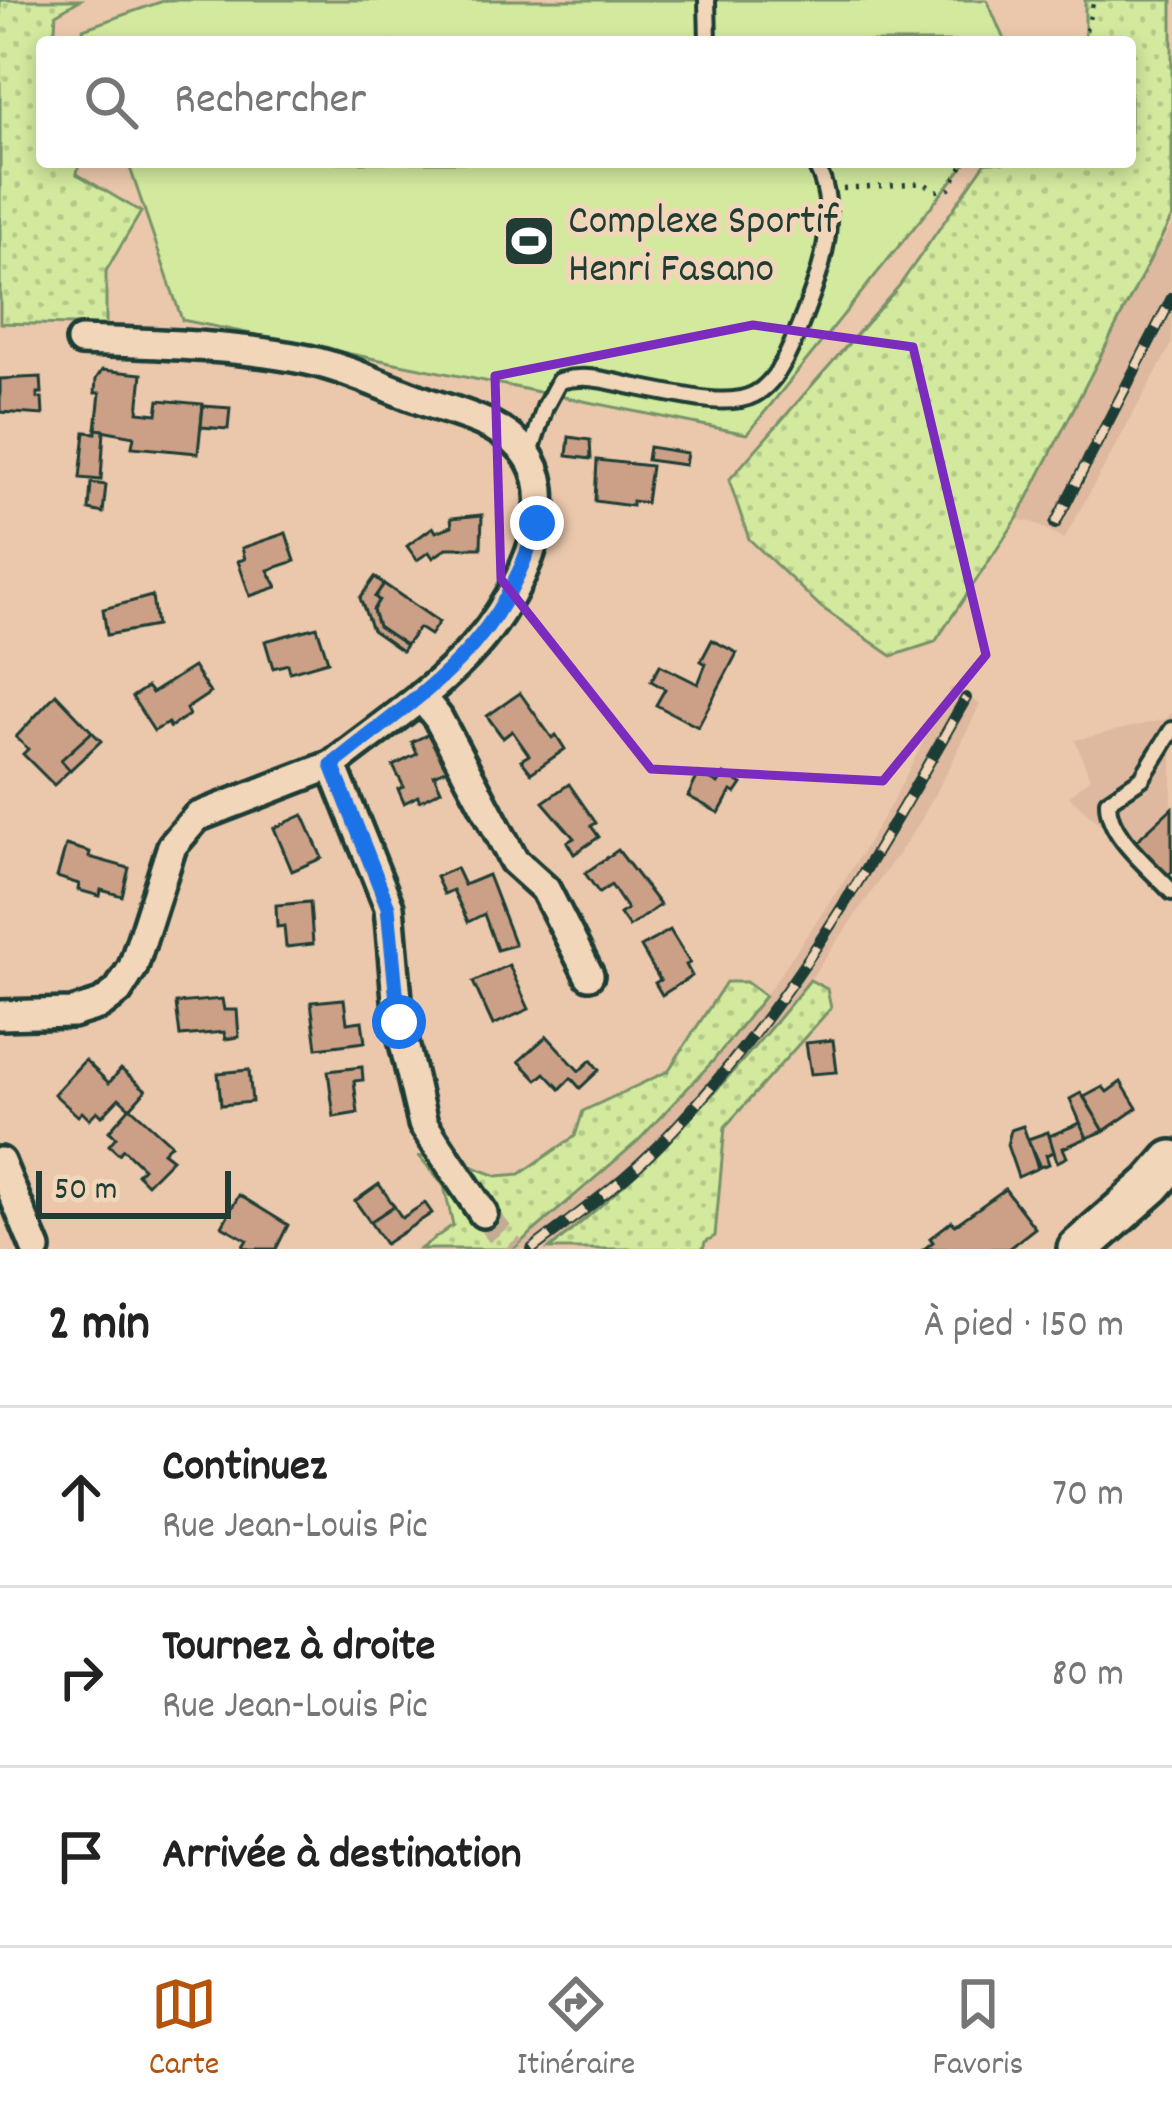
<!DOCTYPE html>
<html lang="fr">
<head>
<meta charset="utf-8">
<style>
	:root { --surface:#fff; --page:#f2f2f2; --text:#222; --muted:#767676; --line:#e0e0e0; --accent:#b45309 }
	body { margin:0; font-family:Dekko,sans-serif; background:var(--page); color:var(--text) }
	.scale { position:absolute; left:36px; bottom:30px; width:195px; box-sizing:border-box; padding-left:12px; border:6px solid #1f3d34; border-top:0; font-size:33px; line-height:42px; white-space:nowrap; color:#1f3d34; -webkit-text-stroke:9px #f2d6b9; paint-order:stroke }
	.stop { position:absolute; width:36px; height:36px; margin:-27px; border:9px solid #1a73e8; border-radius:50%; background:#fff }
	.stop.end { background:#1a73e8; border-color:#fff; box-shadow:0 3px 12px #0008 }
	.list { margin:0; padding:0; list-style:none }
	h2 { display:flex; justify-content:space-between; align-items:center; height:156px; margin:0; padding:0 48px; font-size:51px }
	h2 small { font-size:39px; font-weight:400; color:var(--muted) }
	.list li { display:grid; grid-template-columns:78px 1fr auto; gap:36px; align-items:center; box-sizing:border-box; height:180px; padding:0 48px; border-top:3px solid var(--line) }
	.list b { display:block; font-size:45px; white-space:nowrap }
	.list p { margin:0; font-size:39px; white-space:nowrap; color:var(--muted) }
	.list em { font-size:39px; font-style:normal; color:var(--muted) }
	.icon { flex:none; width:66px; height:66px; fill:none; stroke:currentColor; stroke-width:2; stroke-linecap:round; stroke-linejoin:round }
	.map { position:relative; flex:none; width:1172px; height:1249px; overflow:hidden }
	.search { position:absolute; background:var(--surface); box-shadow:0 6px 18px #0003; left:36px; right:36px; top:36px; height:132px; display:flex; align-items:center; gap:30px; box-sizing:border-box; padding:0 42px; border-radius:12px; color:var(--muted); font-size:45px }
	.sheet { height:696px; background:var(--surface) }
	nav { display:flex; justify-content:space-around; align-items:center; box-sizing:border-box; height:168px; border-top:3px solid var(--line); background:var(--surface); font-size:33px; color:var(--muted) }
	nav a { display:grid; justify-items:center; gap:6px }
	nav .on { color:var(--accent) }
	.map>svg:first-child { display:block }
	.built { fill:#deb99f }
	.grass { fill:url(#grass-dots); stroke:#789369; stroke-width:3 }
	.park { fill:#d2e99e; stroke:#789369; stroke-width:3 }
	.building { fill:#cca086; stroke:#1f3d34; stroke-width:3 }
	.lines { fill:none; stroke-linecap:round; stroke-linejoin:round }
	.minor-tunnel { stroke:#c2ac94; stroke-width:27; stroke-dasharray:27 14; stroke-linecap:butt }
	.service-casing { stroke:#1f3d34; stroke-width:22 }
	.minor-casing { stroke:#1f3d34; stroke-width:36 }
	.secondary-casing { stroke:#1f3d34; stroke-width:48 }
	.path { stroke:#1f3d34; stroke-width:4.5; stroke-dasharray:3 9; stroke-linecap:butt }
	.service { stroke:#f2d6b9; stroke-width:14 }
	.minor { stroke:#f2d6b9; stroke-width:27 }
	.secondary { stroke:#f2d6b9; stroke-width:39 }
	.rail-casing { stroke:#1f3d34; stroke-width:12 }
	.rail { stroke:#f2d6b9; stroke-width:8; stroke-dasharray:22; stroke-linecap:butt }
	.route { stroke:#1a73e8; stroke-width:15 }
	.marked { fill:none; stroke:#7b2cbf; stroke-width:9; stroke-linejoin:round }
	.labels { text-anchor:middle; stroke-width:10; stroke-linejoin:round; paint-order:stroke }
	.poi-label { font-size:42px; fill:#1f3d34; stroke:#f2d6b9; text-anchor:start }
</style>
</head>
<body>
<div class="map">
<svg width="1172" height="1249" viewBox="0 0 1172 1249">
	<defs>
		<pattern id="grass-dots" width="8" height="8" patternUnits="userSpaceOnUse" patternTransform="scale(3)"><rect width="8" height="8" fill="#d2e99e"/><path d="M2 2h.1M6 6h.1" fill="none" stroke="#b4c989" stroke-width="1.8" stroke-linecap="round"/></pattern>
	</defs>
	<rect width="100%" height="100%" fill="#ebc8ac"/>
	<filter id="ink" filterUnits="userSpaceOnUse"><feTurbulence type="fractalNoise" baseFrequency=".00833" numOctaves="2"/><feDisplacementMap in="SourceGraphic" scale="24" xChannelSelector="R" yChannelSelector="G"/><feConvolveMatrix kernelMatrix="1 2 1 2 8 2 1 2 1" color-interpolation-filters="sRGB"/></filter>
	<g filter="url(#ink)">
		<g class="built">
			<path d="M1172 226V344L1064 539 1035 523 1017 519 1152 257Z"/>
			<path d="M951 687 980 704 951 765 917 827 810 980 759 1044 640 1171 549 1249H513L590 1186 713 1061 765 996 846 878 893 801Z"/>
			<path d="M1172 712V905L1101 825 1069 796 1090 778 1075 740 1166 719Z"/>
		</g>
		<g class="grass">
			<path d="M0 0H80L56 14 54 42H42V162H79L77 174 141 212 106 271V326L0 323Z"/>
			<path d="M1085 0H1172V217L1017 519 935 642 892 656 821 607 749 539 729 480 899 286 986 162H1130V42H1085Z"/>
			<path d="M810 980 827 989 831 1008 725 1127 715 1236 705 1242 703 1249H549C648 1170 731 1078 810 980Z"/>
			<path d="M726 982H746L765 996 713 1061 638 1141 513 1249H420L453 1225 444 1186 420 1157 425 1155 472 1210 471 1166 497 1176 520 1174 575 1136 583 1111 668 1071Z"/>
		</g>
		<g class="park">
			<path d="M166 0H987L1005 42H87L83 29Z"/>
			<path d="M128 162H967L747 434 182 320Z"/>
		</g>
		<g class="building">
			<path d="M102 370 142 374 138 412 157 414 159 400 203 404 198 453 132 447 134 436 96 429 100 393H95L96 379Z"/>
			<path d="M41 377 42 393H37V398H42L43 415 0 412V379Z"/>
			<path d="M203 406 230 408 228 429 201 427Z"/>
			<path d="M96 429 104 430 101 480 80 478 85 432 96 433Z"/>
			<path d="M569 437 590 440 591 459 567 456Z"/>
			<path d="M649 447 687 453 685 465 647 460Z"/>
			<path d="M597 460 651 466 646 503 632 501V506L595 501Z"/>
			<path d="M91 483 106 485 103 513 89 510Z"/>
			<path d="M482 515 481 548H447L433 558 429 552 417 560 407 546 433 527 436 532 452 526 451 518Z"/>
			<path d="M286 533 295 561 268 570 277 587 250 596 238 561 245 559 242 548Z"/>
			<path d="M375 577 384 584 375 597 379 600 373 610 378 626 406 645 402 651 372 630 360 598Z"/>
			<path d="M384 584 439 622 430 635 419 628 406 645 378 626 373 610 379 600 375 597Z"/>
			<path d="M152 596 156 626 107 635 103 609Z"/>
			<path d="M317 627 328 661 290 672 288 664 273 668 265 641Z"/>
			<path d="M712 640 737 653 698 727 656 705 665 689 651 681 660 665 698 684 706 664 701 661Z"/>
			<path d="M193 667 210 693 186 709 189 715 170 727 168 723 154 731 132 697 147 687 152 693Z"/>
			<path d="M520 693 552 738 556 735 565 749 531 773 521 760 529 755 512 731 503 738 487 716Z"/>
			<path d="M56 694 92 732 61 760 70 770 54 785 23 754 28 749 16 737Z"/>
			<path d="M92 732 101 741 70 770 61 760Z"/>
			<path d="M433 732 450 768 434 775 441 790 420 801 418 796 404 803 398 789 404 787 393 766 417 754 412 742Z"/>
			<path d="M699 773 718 784 724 774 742 784 736 793 731 791 719 813 688 796Z"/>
			<path d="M569 784 596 823 591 826 599 837 574 854 567 842 574 838 543 802Z"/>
			<path d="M1172 808V872L1165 877 1135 842Z"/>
			<path d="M303 815 322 858 292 871 274 828Z"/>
			<path d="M66 845 90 852 89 857 129 868 122 896 101 890 100 896 78 890 79 884 57 877Z"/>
			<path d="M618 850 660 905 629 927 620 914 627 909 611 885 599 893 585 873Z"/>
			<path d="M456 868 464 885 488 875 515 945 497 950 484 914 468 922 453 890 444 894 436 877Z"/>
			<path d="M310 902 313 944 286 947 284 926 277 927 276 905Z"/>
			<path d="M670 930 690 963 686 965 692 976 662 995 655 983 660 980 641 947Z"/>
			<path d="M509 965 529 1009 493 1025 473 982Z"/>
			<path d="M222 999 224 1010H237L239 1037 225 1039 224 1032 180 1036 176 1003Z"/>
			<path d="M344 999 347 1023 362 1021 365 1042 317 1048 311 1002Z"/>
			<path d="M547 1036 579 1071 591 1060 599 1070 580 1088 571 1078 560 1089 545 1073 537 1080 519 1061Z"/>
			<path d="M833 1040 837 1072 811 1074 806 1043Z"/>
			<path d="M85 1060 109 1083 121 1069 146 1090 130 1108 119 1098 102 1116 97 1111 89 1119 82 1112 78 1116 54 1094Z"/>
			<path d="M362 1067 363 1080 354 1081 358 1113 334 1117 328 1071Z"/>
			<path d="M249 1070 252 1102 221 1105 218 1073Z"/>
			<path d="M1121 1082 1137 1108 1104 1131 1084 1097 1103 1087 1107 1092Z"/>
			<path d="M1081 1093 1104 1131 1087 1138 1070 1099Z"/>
			<path d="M130 1107 171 1144 163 1152 172 1159 147 1184 137 1174 143 1168 123 1149 119 1154 109 1145 116 1137 109 1131Z"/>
			<path d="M1080 1123 1087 1138 1063 1148 1067 1157 1057 1162 1049 1136Z"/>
			<path d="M1023 1126 1038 1168 1018 1177 1007 1145 1011 1130Z"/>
			<path d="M1048 1132 1054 1152 1046 1155 1049 1164 1040 1167 1028 1139Z"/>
			<path d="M379 1184 394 1206 370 1222 355 1201Z"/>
			<path d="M1005 1189 1035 1228 1008 1249H924L933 1242 930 1238 952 1221 955 1225Z"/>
			<path d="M239 1195 288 1225 276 1249H249L243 1246 247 1240 222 1226Z"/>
			<path d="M425 1203 432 1213 385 1244 370 1222 394 1206 402 1218Z"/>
		</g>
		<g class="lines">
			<path class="minor-tunnel" d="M483 1213 512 1249"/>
			<g class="service-casing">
				<g id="service">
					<path d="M707 0 708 42"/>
					<path d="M529 457 545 407 559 381C586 374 605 380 632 386 759 412 768 416 814 288 828 248 837 201 814 162"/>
					<path d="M1172 730 1142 778 1108 801C1107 836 1150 867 1172 892"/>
				</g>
			</g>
			<g class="minor-casing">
				<g id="minor">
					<path d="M81 341C157 344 234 345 308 360 349 369 389 389 429 403 463 415 510 425 530 459 557 504 526 573 500 613 459 677 390 719 332 765L389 907 399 1022 423 1124 483 1213"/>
					<path d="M422 698 438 718 514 861 545 889 589 975"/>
					<path d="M0 1015 72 1013 101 1004 118 991 133 967 172 846 197 817 332 765"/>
					<path d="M0 1162 36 1249"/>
				</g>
			</g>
			<g class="secondary-casing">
				<path id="secondary" d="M1078 1249 1152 1184 1172 1161"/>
			</g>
			<g class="path">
				<path d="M1083 42 1094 0"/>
				<path d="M843 189 924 183 936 191 949 189 963 165 969 162"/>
			</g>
			<use href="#service" class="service"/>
			<use href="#minor" class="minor"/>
			<use href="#secondary" class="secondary"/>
			<g class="rail-casing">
				<g id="rail">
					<path d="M1055 524 1172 298"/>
					<path d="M532 1249C575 1216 623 1183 660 1144 786 1014 877 854 966 698"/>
				</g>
			</g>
			<use href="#rail" class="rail"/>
		</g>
	</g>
	<g class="lines" filter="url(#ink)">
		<path class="route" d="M399 1022 388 907 332 765C428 687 500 650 537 523"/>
	</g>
	<path class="marked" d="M753 325 913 347 986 655 883 781 651 769 501 579 495 376Z"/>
	<defs>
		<g id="stadium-square" transform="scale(2.7)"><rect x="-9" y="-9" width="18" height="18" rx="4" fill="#1f3d34" stroke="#f2d6b9"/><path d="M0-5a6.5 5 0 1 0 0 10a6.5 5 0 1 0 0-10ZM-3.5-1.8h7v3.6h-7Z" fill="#fff"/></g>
	</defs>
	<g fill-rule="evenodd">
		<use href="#stadium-square" x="529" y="241"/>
	</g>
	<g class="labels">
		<g class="poi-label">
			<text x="568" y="232">Complexe Sportif<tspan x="568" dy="48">Henri Fasano</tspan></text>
		</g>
	</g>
</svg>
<div class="scale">50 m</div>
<div class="stop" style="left:399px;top:1022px"></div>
<div class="stop end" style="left:537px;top:523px"></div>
<div class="search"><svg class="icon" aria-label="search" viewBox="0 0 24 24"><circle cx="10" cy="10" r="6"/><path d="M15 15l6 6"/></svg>Rechercher</div>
</div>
<section class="sheet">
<h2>2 min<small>À pied · 150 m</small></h2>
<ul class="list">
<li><svg class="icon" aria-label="ahead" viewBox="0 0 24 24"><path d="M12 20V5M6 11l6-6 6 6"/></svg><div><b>Continuez</b><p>Rue Jean-Louis Pic</p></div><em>70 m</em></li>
<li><svg class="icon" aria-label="right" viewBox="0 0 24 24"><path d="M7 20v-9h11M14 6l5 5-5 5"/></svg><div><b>Tournez à droite</b><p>Rue Jean-Louis Pic</p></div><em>80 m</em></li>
<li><svg class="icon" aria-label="arrive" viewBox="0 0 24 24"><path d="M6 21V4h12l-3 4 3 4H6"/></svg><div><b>Arrivée à destination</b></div></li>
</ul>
</section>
<nav>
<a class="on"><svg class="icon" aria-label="map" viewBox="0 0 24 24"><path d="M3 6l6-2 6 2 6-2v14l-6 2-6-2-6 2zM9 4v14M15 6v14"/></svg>Carte</a>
<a><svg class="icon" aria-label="directions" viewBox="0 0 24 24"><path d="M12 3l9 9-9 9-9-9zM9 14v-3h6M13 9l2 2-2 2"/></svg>Itinéraire</a>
<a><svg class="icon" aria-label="saved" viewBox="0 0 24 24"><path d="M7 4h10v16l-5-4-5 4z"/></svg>Favoris</a>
</nav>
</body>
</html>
